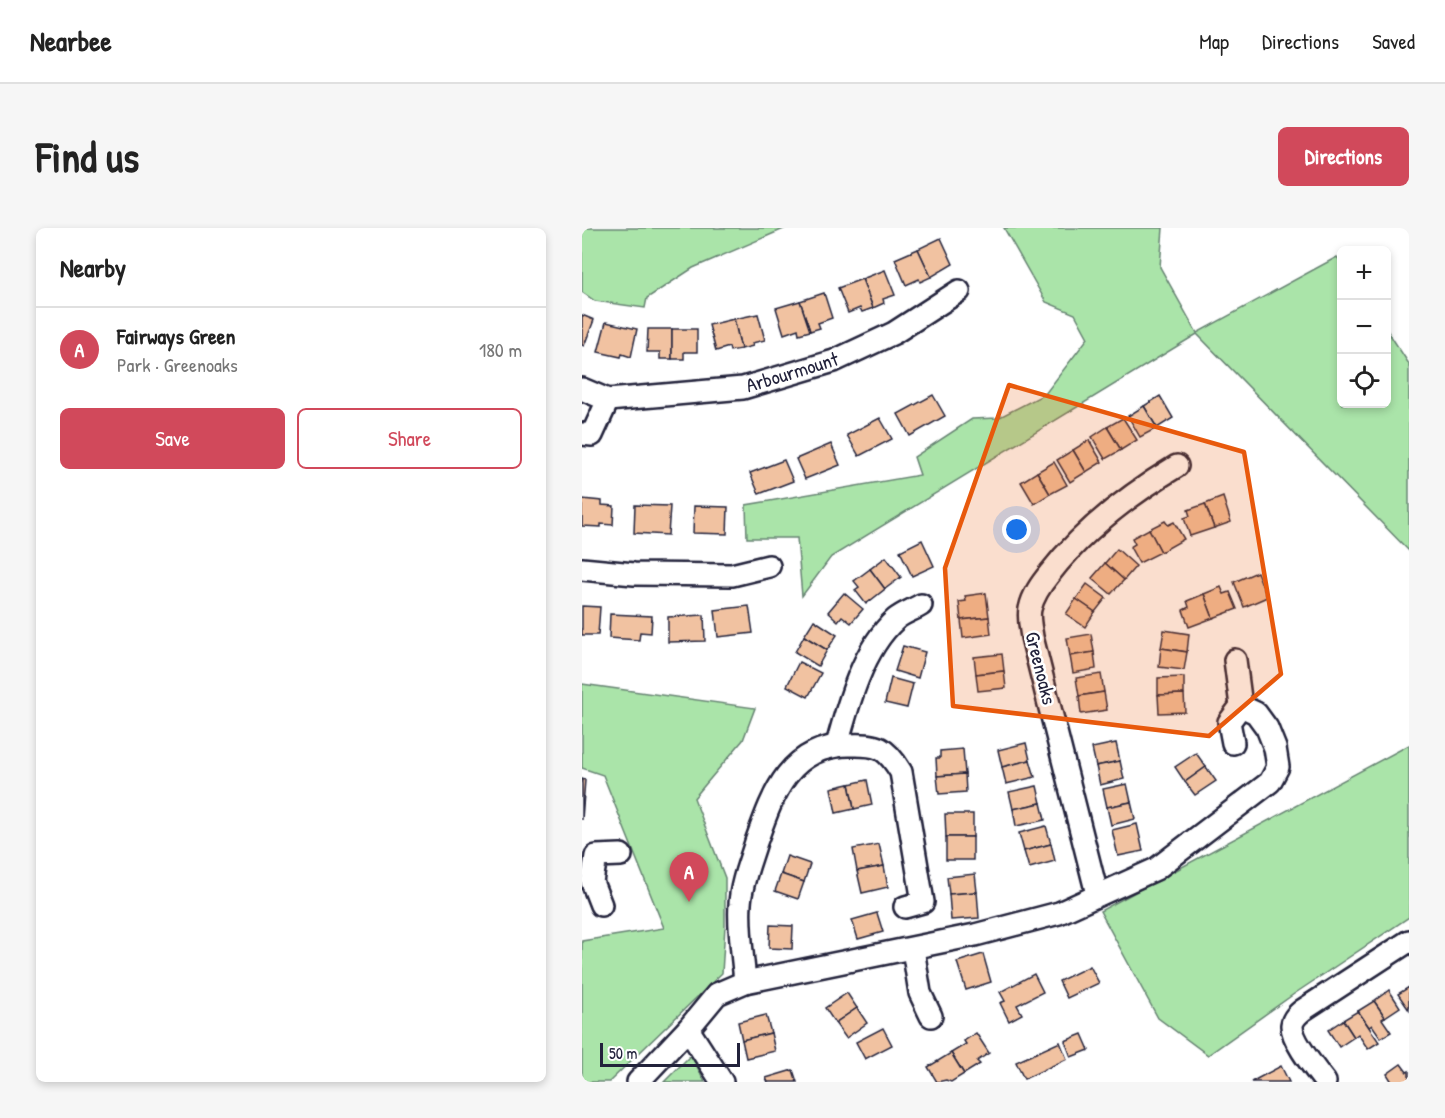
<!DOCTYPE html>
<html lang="en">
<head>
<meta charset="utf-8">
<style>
	:root { --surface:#fff; --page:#f6f6f6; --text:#222; --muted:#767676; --line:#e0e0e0; --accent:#d1495b }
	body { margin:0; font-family:"Patrick Hand",sans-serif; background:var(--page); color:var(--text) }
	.controls { position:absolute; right:18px; top:18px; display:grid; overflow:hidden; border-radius:9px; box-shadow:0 3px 9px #0003 }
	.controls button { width:54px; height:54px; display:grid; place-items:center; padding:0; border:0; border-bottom:2px solid var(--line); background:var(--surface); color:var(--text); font:30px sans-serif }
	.scale { position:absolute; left:18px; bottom:15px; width:140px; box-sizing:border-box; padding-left:6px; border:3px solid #22223b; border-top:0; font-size:16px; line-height:21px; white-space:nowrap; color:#22223b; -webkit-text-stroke:4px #fff; paint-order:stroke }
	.you { position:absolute; left:435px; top:302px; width:21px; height:21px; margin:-15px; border:4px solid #fff; border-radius:50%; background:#1a73e8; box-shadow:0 0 0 9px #1a73e833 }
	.badge { display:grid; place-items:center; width:39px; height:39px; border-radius:50%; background:var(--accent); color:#fff; font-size:20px; font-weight:700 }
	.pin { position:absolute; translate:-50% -50px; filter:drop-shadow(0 2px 3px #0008) }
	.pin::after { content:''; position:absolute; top:32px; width:21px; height:18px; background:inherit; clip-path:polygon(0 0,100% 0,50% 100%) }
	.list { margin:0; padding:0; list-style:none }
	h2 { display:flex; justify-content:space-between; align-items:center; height:78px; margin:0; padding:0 24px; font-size:26px }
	h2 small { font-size:20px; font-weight:400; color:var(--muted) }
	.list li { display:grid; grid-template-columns:39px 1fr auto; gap:18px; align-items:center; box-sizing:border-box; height:84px; padding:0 24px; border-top:2px solid var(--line) }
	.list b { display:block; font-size:22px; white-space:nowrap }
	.list p { margin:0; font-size:20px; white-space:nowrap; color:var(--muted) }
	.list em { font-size:20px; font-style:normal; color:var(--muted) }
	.actions { display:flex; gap:12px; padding:18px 24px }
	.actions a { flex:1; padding:14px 0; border:2px solid var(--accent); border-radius:9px; text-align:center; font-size:21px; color:var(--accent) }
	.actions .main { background:var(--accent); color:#fff }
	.icon { flex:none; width:33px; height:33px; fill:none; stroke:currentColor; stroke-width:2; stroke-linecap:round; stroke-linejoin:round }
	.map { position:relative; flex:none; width:827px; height:854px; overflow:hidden; border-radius:9px }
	header { display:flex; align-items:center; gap:36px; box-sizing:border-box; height:84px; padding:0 30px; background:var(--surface); border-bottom:2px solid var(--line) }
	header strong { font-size:28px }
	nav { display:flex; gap:33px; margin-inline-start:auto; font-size:21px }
	.intro { display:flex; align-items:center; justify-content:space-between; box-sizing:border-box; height:144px; padding:0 36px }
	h1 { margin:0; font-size:42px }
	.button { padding:15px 27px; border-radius:9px; background:var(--accent); color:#fff; font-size:21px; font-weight:700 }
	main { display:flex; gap:36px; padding:0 36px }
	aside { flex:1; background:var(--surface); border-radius:9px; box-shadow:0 3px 9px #0003 }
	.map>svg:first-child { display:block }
	.green { fill:#aae4a9; stroke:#668372; stroke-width:1.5 }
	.building { fill:#f1c2a1; stroke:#22223b; stroke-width:1.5 }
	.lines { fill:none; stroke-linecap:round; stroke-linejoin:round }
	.street-casing { stroke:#22223b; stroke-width:26 }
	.street { stroke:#fff; stroke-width:21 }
	.marked { fill:#e8590c; fill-opacity:0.2; stroke:#e8590c; stroke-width:4.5; stroke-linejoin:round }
	.labels { text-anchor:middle; stroke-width:5; stroke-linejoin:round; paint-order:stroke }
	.street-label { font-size:20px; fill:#22223b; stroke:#fff }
</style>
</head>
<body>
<header>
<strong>Nearbee</strong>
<nav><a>Map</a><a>Directions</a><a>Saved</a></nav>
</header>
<div class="intro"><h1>Find us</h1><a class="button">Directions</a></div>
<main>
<aside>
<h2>Nearby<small></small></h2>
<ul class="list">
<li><span class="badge">A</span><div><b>Fairways Green</b><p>Park · Greenoaks</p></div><em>180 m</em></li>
</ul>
<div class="actions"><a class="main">Save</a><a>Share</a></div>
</aside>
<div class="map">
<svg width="827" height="854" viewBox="0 0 827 854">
	<rect width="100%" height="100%" fill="#fff"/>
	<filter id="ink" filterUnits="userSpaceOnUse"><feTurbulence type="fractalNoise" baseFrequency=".0167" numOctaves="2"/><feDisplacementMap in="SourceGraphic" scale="12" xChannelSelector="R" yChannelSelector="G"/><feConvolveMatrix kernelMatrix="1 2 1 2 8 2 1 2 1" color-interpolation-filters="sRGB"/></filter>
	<g filter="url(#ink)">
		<g class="green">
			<path d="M0 0H204L111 40 65 70 63 80 13 73 0 64Z"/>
			<path d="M422 0H581L578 39 615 105 755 29 760 35V176H804L805 102 827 136V323L615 106 249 329 220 368 215 310H165L164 277 338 247 332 229 390 191 416 190 463 166 506 110 493 86 464 74Z"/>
			<path d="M0 456 173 480 161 512 112 570 143 650V698L140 745 27 854H0V713L82 700 21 547 0 540Z"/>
			<path d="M827 517V689L712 766 626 827 576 790 518 683Z"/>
			<path d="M109 827 123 854H82Z"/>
		</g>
		<g class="building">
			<path d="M359 10 371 36 349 49 336 21Z"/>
			<path d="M336 21 349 49 338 54 337 51 324 57 313 31Z"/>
			<path d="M303 42 313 67 301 71 302 75 291 80 280 51Z"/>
			<path d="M280 51 291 80 280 84 278 80 266 85 256 60Z"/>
			<path d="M242 65 250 90 236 95 238 100 228 103 218 73Z"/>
			<path d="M218 73 228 103 217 106 216 101 202 106 194 80Z"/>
			<path d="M176 86 183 112 170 115 171 118 159 121 152 91Z"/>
			<path d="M0 87 12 92 2 118 0 117Z"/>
			<path d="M152 91 159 121 148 123 147 119 134 123 127 97Z"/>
			<path d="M24 94 55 101 49 129 40 126 39 129 16 124Z"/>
			<path d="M66 101H90V131H78V124H65Z"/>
			<path d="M90 101H115V124H102V131H90Z"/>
			<path d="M351 167 363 188 328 208 316 186Z"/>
			<path d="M578 168 591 190 575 200 562 178Z"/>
			<path d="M562 178 575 200 558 209 546 188Z"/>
			<path d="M298 190 310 211 277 228 265 207Z"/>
			<path d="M541 190 555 212 539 222 525 199Z"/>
			<path d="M525 199 539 222 523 231 510 209Z"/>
			<path d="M507 212 520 234 504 244 491 222Z"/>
			<path d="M249 216 258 237 223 251 214 231Z"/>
			<path d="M491 222 504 244 488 254 475 232Z"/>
			<path d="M202 232 211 253 177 266 168 245Z"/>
			<path d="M472 234 485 257 468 266 455 244Z"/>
			<path d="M455 244 468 266 452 276 439 254Z"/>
			<path d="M641 269 649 294 632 300 623 276Z"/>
			<path d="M0 271 20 273V277L32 278 31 297 19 296V299L0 298Z"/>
			<path d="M623 276 632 300 608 308 602 290 608 288 606 282Z"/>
			<path d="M53 277 88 278 86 307 52 305Z"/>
			<path d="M112 278 146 279 145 306 111 305Z"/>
			<path d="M583 293 586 297 592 294 602 311 579 324 567 301Z"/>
			<path d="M567 301 579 324 557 335 548 319 553 316 550 310Z"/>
			<path d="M340 312 352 338 330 348 318 323Z"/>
			<path d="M535 321 554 338 542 352 523 335Z"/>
			<path d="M304 329 319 349 303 361 288 341Z"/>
			<path d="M523 335 542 352 529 366 510 350Z"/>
			<path d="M288 341 303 361 284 376 273 362 277 359 272 353Z"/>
			<path d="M675 344 685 369 662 379 652 354Z"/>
			<path d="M505 356 524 370 513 384 494 371Z"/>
			<path d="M639 359 642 366 648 364 655 381 631 390 622 366Z"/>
			<path d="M262 365 281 381 269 395 260 388 256 393 246 384Z"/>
			<path d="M404 365 407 389 379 392 377 374 384 373 383 368Z"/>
			<path d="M622 366 631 390 607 399 601 382 607 379 605 373Z"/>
			<path d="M494 371 513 384 503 399 484 386Z"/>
			<path d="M0 378 18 379 16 407H0Z"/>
			<path d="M167 378 171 405 136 409 133 382Z"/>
			<path d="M28 386 70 388 69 405 58 404 57 412 27 410Z"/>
			<path d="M122 387 123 413 86 414V389Z"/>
			<path d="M407 389 409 406 381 410 379 392Z"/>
			<path d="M232 392 255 407 245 422 222 408Z"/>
			<path d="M582 402 607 406 605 424 579 420Z"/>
			<path d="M509 406 512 424 488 428 485 410Z"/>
			<path d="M222 408 245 422 236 438 213 424Z"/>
			<path d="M321 418 343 424 336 450 313 443Z"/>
			<path d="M579 420 605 424 602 442 577 439Z"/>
			<path d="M512 424 514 441 491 445 488 428Z"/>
			<path d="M420 426 422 443 394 446 392 429Z"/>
			<path d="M217 434 239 445 226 469 205 458Z"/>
			<path d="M422 443 424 460 396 463 394 446Z"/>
			<path d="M519 446 522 464 497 468 494 450Z"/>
			<path d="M602 449V466L576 467V450Z"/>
			<path d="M309 450 331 456 325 480 303 475Z"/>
			<path d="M522 464 525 482 499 486 497 468Z"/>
			<path d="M602 466 603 484 577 485 576 467Z"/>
			<path d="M444 515 448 532 420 539 416 522Z"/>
			<path d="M534 515 538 533 514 538 510 520Z"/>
			<path d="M381 521 383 546 355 548 354 530H358V523Z"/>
			<path d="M614 525 624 539 603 554 593 539Z"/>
			<path d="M448 532 453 549 424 556 420 539Z"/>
			<path d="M538 533 542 551 518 557 514 538Z"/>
			<path d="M624 539 634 553 613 567 603 554Z"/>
			<path d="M383 546 384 564 357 566 355 548Z"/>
			<path d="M0 551 3 552 0 592Z"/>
			<path d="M285 552 290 577 272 581 267 556Z"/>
			<path d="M267 556 272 581 254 585 249 560Z"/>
			<path d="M545 556 549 574 525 579 521 561Z"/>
			<path d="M455 558 459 575 431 581 427 564Z"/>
			<path d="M549 574 553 591 529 597 525 579Z"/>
			<path d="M459 575 463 592 434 598 431 581Z"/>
			<path d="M363 586H391V609H364Z"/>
			<path d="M555 596 561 623 536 628 530 602Z"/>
			<path d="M464 598 469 616 442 623 437 605Z"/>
			<rect x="364" y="609" width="27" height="23"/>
			<path d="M297 616 302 638 275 643 271 621Z"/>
			<path d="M469 616 473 633 447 640 442 623Z"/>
			<path d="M205 628 228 636 222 654 199 646Z"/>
			<path d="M302 638 306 659 280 665 275 643Z"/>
			<path d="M199 646 222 654 216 671 193 663Z"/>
			<path d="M393 646 395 664 367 666 365 649Z"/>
			<path d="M395 664 397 690 369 692 367 666Z"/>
			<path d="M295 685 301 704 276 711 270 692Z"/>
			<path d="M188 697 211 698 210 721 187 720Z"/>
			<path d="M401 726 409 754 384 762 375 734Z"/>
			<path d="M508 738 517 755 485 770 477 753Z"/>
			<path d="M452 746 461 764 435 777 440 786 427 793 418 775 423 773 418 764Z"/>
			<path d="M827 759V782L816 766Z"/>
			<path d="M807 762 818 779 803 789 792 773Z"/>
			<path d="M265 765 275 780 253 795 243 780Z"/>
			<path d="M792 773 803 789 800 791 809 804 799 810 790 797 787 799 776 783Z"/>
			<path d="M275 780 285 795 264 810 253 795Z"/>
			<path d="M776 783 797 814 786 821 776 806 772 809 761 792Z"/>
			<path d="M184 787 189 805 160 812 156 794Z"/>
			<path d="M761 792 772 809 757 819 746 802Z"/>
			<path d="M301 800 310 817 283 831 274 814Z"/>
			<path d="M189 805 193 823 164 830 160 812Z"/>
			<path d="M394 805 407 825 395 833 398 836 382 846 369 825 384 816 382 813Z"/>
			<path d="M500 806 507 822 489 829 483 813Z"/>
			<path d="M478 814 485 831 442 851 434 834Z"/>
			<path d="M369 825 382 846 369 854 364 852 355 854 346 839Z"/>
			<path d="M819 836 825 844 827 843V854H810L805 846Z"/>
			<path d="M699 838 707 854H669Z"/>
			<path d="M211 842 215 854H186L184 850Z"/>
		</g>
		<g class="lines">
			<g class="street-casing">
				<g id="street">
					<path d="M0 161 26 172 10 207 0 206"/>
					<path d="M26 172 161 160 252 133 312 105 377 63"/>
					<path d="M0 341 52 346 150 347 187 338"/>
					<path d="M651 515 647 494 659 478"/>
					<path d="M255 517C266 476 281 420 314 391 321 385 331 382 339 377"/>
					<path d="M515 666 450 409C449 401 446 390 448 381 451 367 459 356 468 345 502 301 547 267 595 238"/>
					<path d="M19 677 10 654 14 628 39 627"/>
					<path d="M331 721 338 765 349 788"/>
					<path d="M163 754C161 729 156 700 158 676 159 655 168 634 174 614 191 566 207 518 267 517 296 516 304 519 319 544L341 674 323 679"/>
					<path d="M106 801 140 854"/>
					<path d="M56 854 106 801 135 766 163 754 393 707 477 685 574 641 688 554 696 539 693 520 685 500 674 485 659 478 653 432"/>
					<path d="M743 854C734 842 709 812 710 797 711 790 716 786 721 782L827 713"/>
				</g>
			</g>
			<use href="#street" class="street"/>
		</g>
	</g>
	<path class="marked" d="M427 157 662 224 699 446 627 508 371 478 363 340Z"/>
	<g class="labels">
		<g class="street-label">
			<text transform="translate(210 144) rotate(-17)" y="7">Arbourmount</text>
			<text transform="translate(459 440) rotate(76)" y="7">Greenoaks</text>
		</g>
	</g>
</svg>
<div class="controls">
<button>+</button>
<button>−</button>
<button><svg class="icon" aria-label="locate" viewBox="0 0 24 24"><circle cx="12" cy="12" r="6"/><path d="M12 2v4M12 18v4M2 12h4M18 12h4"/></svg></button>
</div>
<div class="scale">50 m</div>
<div class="you"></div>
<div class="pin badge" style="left:107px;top:674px">A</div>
</div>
</main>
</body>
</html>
